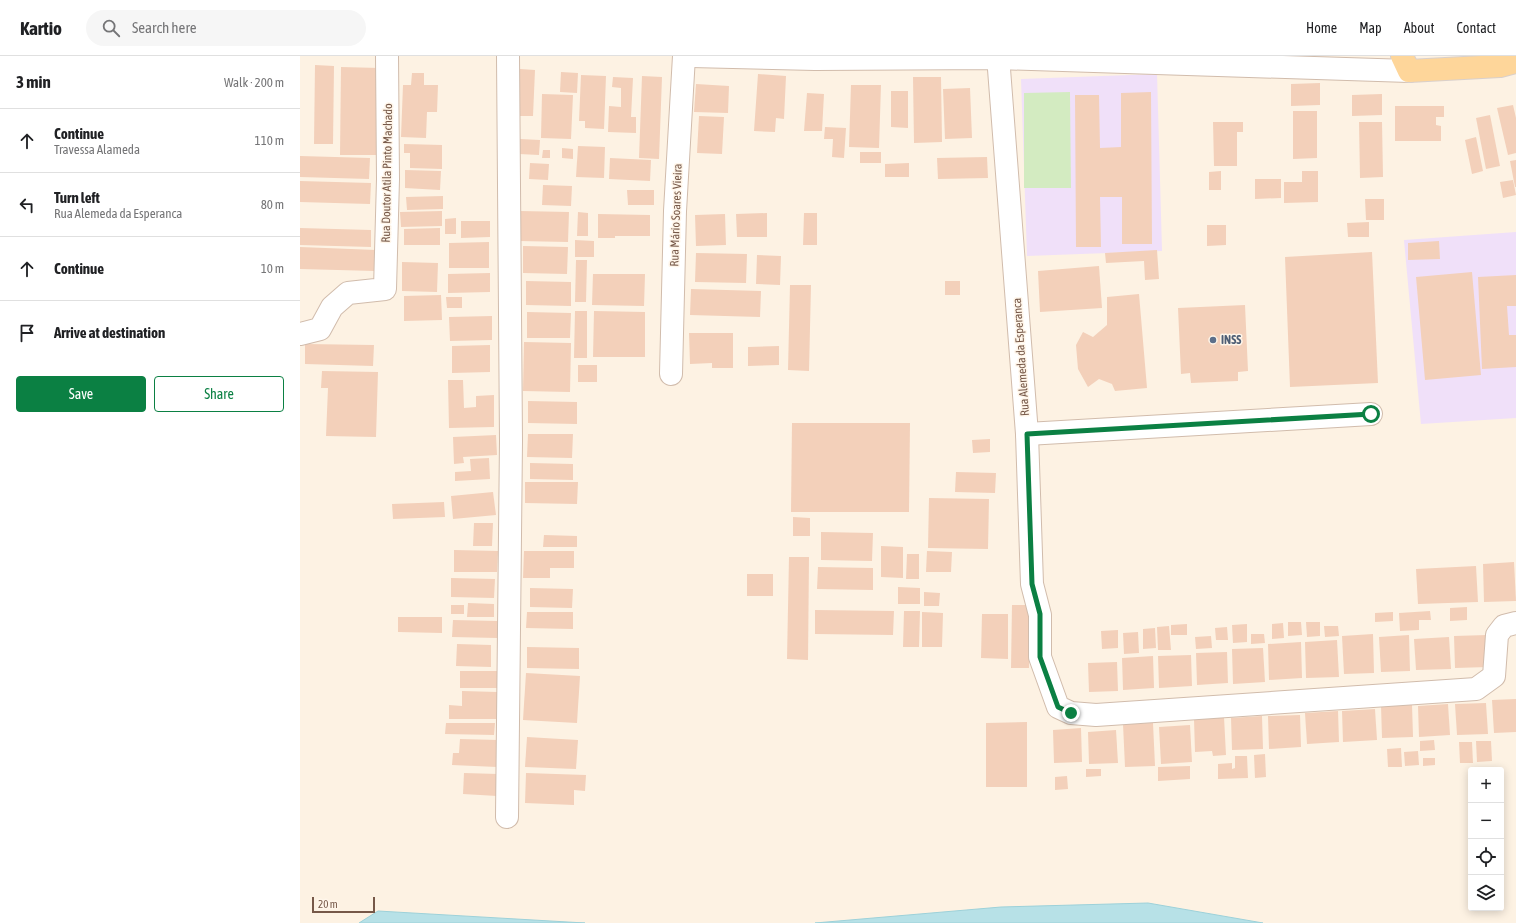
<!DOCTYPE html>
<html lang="en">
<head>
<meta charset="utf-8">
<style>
	:root { --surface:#fff; --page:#f6f6f6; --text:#202124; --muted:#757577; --line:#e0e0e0; --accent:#0b8043 }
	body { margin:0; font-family:"Asap Condensed",sans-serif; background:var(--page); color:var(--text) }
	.controls { position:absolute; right:12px; bottom:12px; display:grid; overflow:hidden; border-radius:4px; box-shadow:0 2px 10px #0003 }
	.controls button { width:36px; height:36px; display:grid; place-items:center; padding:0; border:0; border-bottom:1px solid var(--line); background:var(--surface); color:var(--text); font:20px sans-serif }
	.scale { position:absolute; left:12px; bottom:10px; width:63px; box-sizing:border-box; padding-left:4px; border:2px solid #765848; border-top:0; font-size:11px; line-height:14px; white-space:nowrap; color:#765848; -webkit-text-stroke:3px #fff6ea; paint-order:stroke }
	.stop { position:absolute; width:12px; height:12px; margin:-9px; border:3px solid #0b8043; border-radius:50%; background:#fff }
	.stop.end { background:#0b8043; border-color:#fff; box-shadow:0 1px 4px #0008 }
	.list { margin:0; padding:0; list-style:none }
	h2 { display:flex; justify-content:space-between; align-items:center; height:52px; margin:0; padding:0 16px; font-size:17px }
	h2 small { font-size:13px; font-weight:400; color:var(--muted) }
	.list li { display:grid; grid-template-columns:26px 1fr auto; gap:12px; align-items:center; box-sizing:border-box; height:64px; padding:0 16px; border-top:1px solid var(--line) }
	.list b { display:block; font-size:15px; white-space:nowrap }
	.list p { margin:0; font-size:13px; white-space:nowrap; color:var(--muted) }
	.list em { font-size:13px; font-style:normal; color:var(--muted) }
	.actions { display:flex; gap:8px; padding:12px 16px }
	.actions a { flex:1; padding:9px 0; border:1px solid var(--accent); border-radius:4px; text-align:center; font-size:14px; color:var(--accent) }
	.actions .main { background:var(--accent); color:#fff }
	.icon { flex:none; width:22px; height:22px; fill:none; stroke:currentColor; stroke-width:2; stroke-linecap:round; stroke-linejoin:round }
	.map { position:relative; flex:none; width:1216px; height:867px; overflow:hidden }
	header { display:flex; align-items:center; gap:24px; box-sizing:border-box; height:56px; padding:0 20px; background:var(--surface); border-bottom:1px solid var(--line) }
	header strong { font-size:19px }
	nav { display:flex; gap:22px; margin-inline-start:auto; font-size:14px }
	.search { width:280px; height:36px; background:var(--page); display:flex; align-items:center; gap:10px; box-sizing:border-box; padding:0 14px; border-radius:22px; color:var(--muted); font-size:15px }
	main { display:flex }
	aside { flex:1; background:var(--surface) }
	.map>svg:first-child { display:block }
	.education { fill:#f0e0f9 }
	.green { fill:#d3ebc1 }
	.water { fill:#b7e1e7; stroke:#9dd1d9 }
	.building { fill:#f3d0ba }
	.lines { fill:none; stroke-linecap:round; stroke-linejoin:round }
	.minor-casing { stroke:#d1bcac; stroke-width:24 }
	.major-casing { stroke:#d9d0cc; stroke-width:24 }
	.minor { stroke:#fff; stroke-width:22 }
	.major { stroke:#fed69a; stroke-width:22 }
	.route { stroke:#0b8043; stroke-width:5 }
	.service-dot { fill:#5c6f8a; stroke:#fff6ea; stroke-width:1.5 }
	.labels { text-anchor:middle; stroke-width:3; stroke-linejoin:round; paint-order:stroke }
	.street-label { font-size:12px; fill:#765848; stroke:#fff6ea }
	.service-label { font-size:12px; font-weight:bold; fill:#4e5e75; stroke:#fff6ea; text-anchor:start }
</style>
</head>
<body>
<header>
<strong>Kartio</strong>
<div class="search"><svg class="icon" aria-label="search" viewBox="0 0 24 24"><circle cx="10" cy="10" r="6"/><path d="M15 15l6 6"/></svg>Search here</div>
<nav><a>Home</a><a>Map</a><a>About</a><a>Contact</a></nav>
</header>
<main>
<aside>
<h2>3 min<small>Walk · 200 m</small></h2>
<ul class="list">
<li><svg class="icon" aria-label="ahead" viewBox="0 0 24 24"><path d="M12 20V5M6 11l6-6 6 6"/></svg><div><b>Continue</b><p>Travessa Alameda</p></div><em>110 m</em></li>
<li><svg class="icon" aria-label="left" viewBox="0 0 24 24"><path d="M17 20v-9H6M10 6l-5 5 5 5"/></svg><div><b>Turn left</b><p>Rua Alemeda da Esperanca</p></div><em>80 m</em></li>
<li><svg class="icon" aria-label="ahead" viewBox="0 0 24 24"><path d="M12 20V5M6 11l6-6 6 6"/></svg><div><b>Continue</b></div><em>10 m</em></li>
<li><svg class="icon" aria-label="arrive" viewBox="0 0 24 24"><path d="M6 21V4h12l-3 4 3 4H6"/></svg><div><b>Arrive at destination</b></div></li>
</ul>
<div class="actions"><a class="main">Save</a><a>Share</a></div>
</aside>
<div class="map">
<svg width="1216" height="867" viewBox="0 0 1216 867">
	<rect width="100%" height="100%" fill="#fdf2e3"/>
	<g class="education">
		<path d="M857 18 862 195 727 200 721 23Z"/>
		<path d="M1216 176V362L1121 368 1104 184Z"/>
	</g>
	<path class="green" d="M770 36 771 132H724V37Z"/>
	<g class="water">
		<path d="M848 847 963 867H515L701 851Z"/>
		<path d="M78 855 285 867H59Z"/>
	</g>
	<g class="building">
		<path d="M15 9 34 10 33 88H14Z"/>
		<path d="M41 11 80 12 78 99H40Z"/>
		<path d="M220 13 235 14 233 60H217Z"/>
		<path d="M261 16 278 17 277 37 260 36Z"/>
		<path d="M112 17H124V29H138L137 56H127L126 82 101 81 103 29H111Z"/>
		<path d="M458 18 486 20 484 63 476 62 475 76 454 75Z"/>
		<path d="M281 19 306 20 304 73 285 72V65H279Z"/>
		<path d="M342 20 362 21 359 103 339 102Z"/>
		<path d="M313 21 333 22 331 61H336V77L308 76 309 50 321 51V32L312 31Z"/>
		<path d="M613 21H641L642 86 614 87Z"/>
		<path d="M1020 27V49L991 50V28Z"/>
		<path d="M396 28 429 30 428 57 394 56Z"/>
		<path d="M551 29H581L579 92 549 91Z"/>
		<path d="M670 32 672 82 645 83 643 33Z"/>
		<path d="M591 35H608V72L591 71Z"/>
		<path d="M851 36 852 188H822V141H800L801 191H776L775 39H799L800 92 821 91V37Z"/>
		<path d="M507 37 524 38 522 75H504Z"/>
		<path d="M242 38 273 39 271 83 241 82Z"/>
		<path d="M1082 38V59L1052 60V39Z"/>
		<path d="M1213 49 1216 62V97L1208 99 1197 52Z"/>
		<path d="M1095 50H1144V61H1136V69L1141 70V85H1095Z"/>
		<path d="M993 55H1017V102L993 103Z"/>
		<path d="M1190 59 1200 110 1186 113 1176 62Z"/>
		<path d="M399 60 424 61 422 98 397 97Z"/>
		<path d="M913 66H943V76H937V110H914Z"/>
		<path d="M1059 66H1082L1083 121 1060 122Z"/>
		<path d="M525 71 546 72 544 102 532 101 533 83H524Z"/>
		<path d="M1176 81 1183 115 1172 118 1165 84Z"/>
		<path d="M220 83 240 84 239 99 219 98Z"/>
		<path d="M104 88 142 89V113L110 112V97H104Z"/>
		<path d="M278 90 305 91 304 122 276 121Z"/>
		<path d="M262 92 273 93V103L262 102Z"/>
		<path d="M243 94H250V102H242Z"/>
		<rect x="560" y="96" width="21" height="11"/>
		<path d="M0 100 70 102 69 123 0 121Z"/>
		<path d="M687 101 688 122 638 123 637 102Z"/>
		<path d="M310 102 351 104 350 125 309 123Z"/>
		<path d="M1216 104V131H1215L1210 105Z"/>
		<path d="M230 107 249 108 248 124 229 123Z"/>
		<path d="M609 107V121H585V108Z"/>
		<path d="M105 114 141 115 140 134 105 132Z"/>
		<path d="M921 115V134H909V116Z"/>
		<path d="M1002 115H1018V146L984 147V126H1002Z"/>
		<path d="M955 123H981V142L955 143Z"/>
		<path d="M1213 124 1216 139 1203 142 1200 126Z"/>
		<path d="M0 125 71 127 70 148 0 146Z"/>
		<path d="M243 129 272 130 271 150 242 149Z"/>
		<path d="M327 134H354V149H328Z"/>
		<path d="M143 140V153L107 154 106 141Z"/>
		<path d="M1065 143H1084V164H1066Z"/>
		<path d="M142 155V170L101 171 100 156Z"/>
		<path d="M220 155 269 156 268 186 219 185Z"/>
		<path d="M278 156 288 157V180H277Z"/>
		<path d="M467 157V181H437L436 158Z"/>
		<path d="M504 157H517V189H503Z"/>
		<path d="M298 158 350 159V180H315V182H298Z"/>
		<path d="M425 158 426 189 396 190 395 159Z"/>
		<path d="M156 162V178H145V163Z"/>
		<path d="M161 165H190V181L161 182Z"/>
		<path d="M1069 166V181H1048L1047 167Z"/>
		<path d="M907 169H926V189L907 190Z"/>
		<path d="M0 172 71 174V191L0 189Z"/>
		<path d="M140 172V189H104V173Z"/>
		<path d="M275 184 294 185V201H275Z"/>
		<path d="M1139 185 1140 203 1108 204V187Z"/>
		<path d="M189 186V212H149V187Z"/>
		<path d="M223 190 268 191 267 218 223 217Z"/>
		<path d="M0 191 76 194 75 215 0 213Z"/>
		<path d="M857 194 859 223 845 224 844 205 806 207 805 197Z"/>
		<path d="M1072 196 1078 327 990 331 985 201Z"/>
		<path d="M396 197 447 198 446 227 395 226Z"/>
		<path d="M457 199 481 200 480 229 456 228Z"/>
		<path d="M276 204H287L286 246H275Z"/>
		<path d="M102 206 138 207 137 236 102 235Z"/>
		<path d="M799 210 802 252 740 256 738 215Z"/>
		<path d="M1172 216 1181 319 1125 324 1116 221Z"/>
		<path d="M190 217V236L148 237V218Z"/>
		<path d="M293 218H345L344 250 292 249Z"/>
		<path d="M1216 219V250H1207L1209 279H1216V311L1182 313 1178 221Z"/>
		<path d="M226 225 271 226V250L226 249Z"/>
		<rect x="645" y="225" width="15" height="14"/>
		<path d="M490 229H511L509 315 488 314Z"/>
		<path d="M391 233 461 235 460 261 390 259Z"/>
		<path d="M839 238 847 332 815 335 812 328 799 323 788 331 778 313 776 289 783 276 793 281 807 269V241Z"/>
		<path d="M141 239 142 264 104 265V240Z"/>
		<path d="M146 241H162V252H147Z"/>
		<path d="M945 249 948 315 938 316V325L891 327 890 317 881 318 878 252Z"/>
		<path d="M275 255H287V302H274Z"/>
		<path d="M294 255 345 256V301H293Z"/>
		<path d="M227 256 271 257 270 282H227Z"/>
		<path d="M192 260V284L150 285 149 261Z"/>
		<path d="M389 277H433V312H412V307L390 308Z"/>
		<path d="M224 286 271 287 270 336 223 335Z"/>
		<path d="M5 288 74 289 73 310 5 308Z"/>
		<path d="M190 289V316L152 317V290Z"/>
		<path d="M479 290V309L448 310V291Z"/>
		<rect x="278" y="309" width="19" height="17"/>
		<path d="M22 315 78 316 76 381 26 380 28 332H21Z"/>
		<path d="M148 324H163L164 352 176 351V340L194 339V371L149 372Z"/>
		<path d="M228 345 277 346V368L228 367Z"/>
		<path d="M492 367H610L609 456H491Z"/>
		<path d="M228 378H273L272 402 227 401Z"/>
		<path d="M196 379 197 399 163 401 164 407 154 408 153 381Z"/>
		<path d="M690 383V396L673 397 672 384Z"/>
		<path d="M189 402 190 423 155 425V416L171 415 170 403Z"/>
		<path d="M230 407 273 408V424L230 423Z"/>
		<path d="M656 416 696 417 695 437 655 436Z"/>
		<path d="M225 426H278L277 448 225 447Z"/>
		<path d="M193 436 196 459 153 463 151 440Z"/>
		<path d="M629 442 689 443 688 493 628 492Z"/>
		<path d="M144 446 145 461 93 463 92 448Z"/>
		<path d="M493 461 510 462V480H493Z"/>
		<path d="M174 467H193L192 490H173Z"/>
		<path d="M521 476 573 477 572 505 521 504Z"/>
		<path d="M244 479 277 480V491H243Z"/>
		<path d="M581 490 603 491V522L581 521Z"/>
		<path d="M154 494 198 495 197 516H154Z"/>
		<path d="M224 495H274V512H250V522H223Z"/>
		<path d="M627 495 652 496 651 516H626Z"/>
		<path d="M607 498H619V523H606Z"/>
		<path d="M489 501H509L508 604 487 603Z"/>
		<path d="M1214 506 1216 545 1184 546 1183 508Z"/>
		<path d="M1176 510 1178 546 1118 548 1116 513Z"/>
		<path d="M518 511 573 512V534L517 533Z"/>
		<rect x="447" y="518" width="26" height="22"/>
		<path d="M151 522 195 523 194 542 151 541Z"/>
		<path d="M598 531 620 532V548H598Z"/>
		<path d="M230 532 273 533 272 552 230 551Z"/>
		<path d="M624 536 640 537 639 550H624Z"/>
		<path d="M168 547 194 548V561H167Z"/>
		<rect x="151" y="549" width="13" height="9"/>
		<path d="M712 549H730L729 612H711Z"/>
		<path d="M1167 551V564L1150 565V552Z"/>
		<path d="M515 554 594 555 593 579 515 578Z"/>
		<path d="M604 555H620L619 591H603Z"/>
		<path d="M1130 555 1131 564H1119V574L1100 575 1099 557Z"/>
		<path d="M227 556H273V573L226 572Z"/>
		<path d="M622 556 643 557 642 591H622Z"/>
		<path d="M1093 556V565L1075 566V557Z"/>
		<path d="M682 558H708V603L681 602Z"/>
		<path d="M98 561H142V577L98 576Z"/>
		<path d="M153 564 197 565V582L152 581Z"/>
		<path d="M988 566H1001L1002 579 988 580Z"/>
		<path d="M1006 566H1020V580L1007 581Z"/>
		<path d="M983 567 984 582 972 583V568Z"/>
		<path d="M887 568V579H871V569Z"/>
		<path d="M947 568V586L933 587 932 569Z"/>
		<path d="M869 570 871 594H858L857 571Z"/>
		<path d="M1024 570H1038L1039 580 1025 581Z"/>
		<path d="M927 571 928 584H916L915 572Z"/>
		<path d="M855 572 856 592 843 593V573Z"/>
		<path d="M818 574V592L802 593 801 575Z"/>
		<path d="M838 576 839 597 824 598 823 577Z"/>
		<path d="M951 578H964L965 587 951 588Z"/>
		<path d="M1073 578 1074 617 1044 618 1042 580Z"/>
		<path d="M1109 579 1110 615 1081 616 1079 581Z"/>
		<path d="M1187 579 1188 611 1155 612 1154 580Z"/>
		<path d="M911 580 912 592 896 593 895 581Z"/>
		<path d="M1149 581 1151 613 1116 614 1114 583Z"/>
		<path d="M1037 584 1039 621 1006 622 1005 586Z"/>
		<path d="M1001 586 1002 622 969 624 968 588Z"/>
		<path d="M157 588 191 589V611L156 610Z"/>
		<path d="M227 591 279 592V613L227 612Z"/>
		<path d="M963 592 965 626 933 628 932 593Z"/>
		<path d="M927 596 928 627 897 629 896 597Z"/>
		<path d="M891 599 892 630 859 632 858 600Z"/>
		<path d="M853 600 854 632 823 634 822 602Z"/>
		<path d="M817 606 818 635 789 636 788 607Z"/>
		<rect x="160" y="615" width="38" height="17"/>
		<path d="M226 617 280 620 277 667 223 664Z"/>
		<path d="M162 635 197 636V663H149V649L162 650Z"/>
		<path d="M1216 643V676L1194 677 1192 644Z"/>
		<path d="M1186 647 1188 678 1157 679 1155 648Z"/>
		<path d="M1148 648 1150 679 1119 681 1118 650Z"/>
		<path d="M1112 649 1113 681 1082 682 1081 650Z"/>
		<path d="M1075 653 1077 684 1043 686 1042 655Z"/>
		<path d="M1038 655 1039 686 1007 688 1005 657Z"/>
		<path d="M1000 659 1001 691 969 693 968 660Z"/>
		<path d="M962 660 963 693 932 694 931 662Z"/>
		<path d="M924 661 926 699 913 700 912 695 895 696 894 663Z"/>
		<path d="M727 666V731H686V667Z"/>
		<path d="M146 667H195L194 679 145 678Z"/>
		<path d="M853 667 855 710 825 711 823 668Z"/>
		<path d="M890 669 892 706 861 708 859 671Z"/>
		<path d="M781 672 782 706 754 707 753 674Z"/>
		<path d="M816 674 818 707 789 708 788 676Z"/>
		<path d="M227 681 278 684 276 713 225 711Z"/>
		<path d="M160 683 198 684 197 711 152 709 153 697H159Z"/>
		<path d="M1134 684 1135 694 1120 695V685Z"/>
		<path d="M1176 685H1191L1192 705 1177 706Z"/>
		<path d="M1159 686H1172L1173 707H1160Z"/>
		<path d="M1101 692 1102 711H1088L1087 693Z"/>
		<path d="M1118 695 1119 709 1105 710 1104 696Z"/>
		<path d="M965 698 966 721 955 722 954 699Z"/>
		<path d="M935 700H947L948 722 918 723V708L932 707V713L935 712Z"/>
		<path d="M1123 702H1135V709L1123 710Z"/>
		<path d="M890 710V723L858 725V711Z"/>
		<path d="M786 713H801V720L786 721Z"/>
		<path d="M164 717 198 718 197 740 163 738Z"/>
		<path d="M226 717 286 719 285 735 274 734V749L225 747Z"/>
		<path d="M767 720 768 733 755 734V721Z"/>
	</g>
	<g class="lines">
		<g class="minor-casing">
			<g id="minor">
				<path d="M391 0 515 3 698 2 1109 15"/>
				<path d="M698 0 727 378 732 528 740 559V601L758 651 771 657 796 659 1176 633 1194 620 1197 579 1204 570 1216 567"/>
				<path d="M0 278 20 273 32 251 48 237 85 233 88 123 87 0"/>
				<path d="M371 318 375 155 384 0"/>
				<path d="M727 378 1071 358"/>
				<path d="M207 761 211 385 208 0"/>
			</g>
		</g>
		<g class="major-casing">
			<path id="major" d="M1102 0 1109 15 1200 10 1216 6"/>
		</g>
		<use href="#minor" class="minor"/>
		<use href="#major" class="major"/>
	</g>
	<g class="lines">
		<path class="route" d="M771 657 758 651 740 601V558L732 528 727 378 1071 358"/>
	</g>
	<circle class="service-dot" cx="913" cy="284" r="4"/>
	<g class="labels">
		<g class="street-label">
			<text transform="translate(87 117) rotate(-89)" y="4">Rua Doutor Atila Pinto Machado</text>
			<text transform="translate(376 159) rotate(-88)" y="4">Rua Mário Soares Vieira</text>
			<text transform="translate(721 301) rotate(-94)" y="4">Rua Alemeda da Esperanca</text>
		</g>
		<g class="service-label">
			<text x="921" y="288">INSS</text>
		</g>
	</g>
</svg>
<div class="controls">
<button>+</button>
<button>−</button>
<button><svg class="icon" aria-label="locate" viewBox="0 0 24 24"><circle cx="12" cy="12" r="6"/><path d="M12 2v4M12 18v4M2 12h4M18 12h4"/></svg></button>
<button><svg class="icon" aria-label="layers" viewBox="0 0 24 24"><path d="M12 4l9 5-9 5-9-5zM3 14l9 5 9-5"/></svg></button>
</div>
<div class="scale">20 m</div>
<div class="stop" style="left:1071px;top:358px"></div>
<div class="stop end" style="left:771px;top:657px"></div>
</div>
</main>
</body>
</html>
